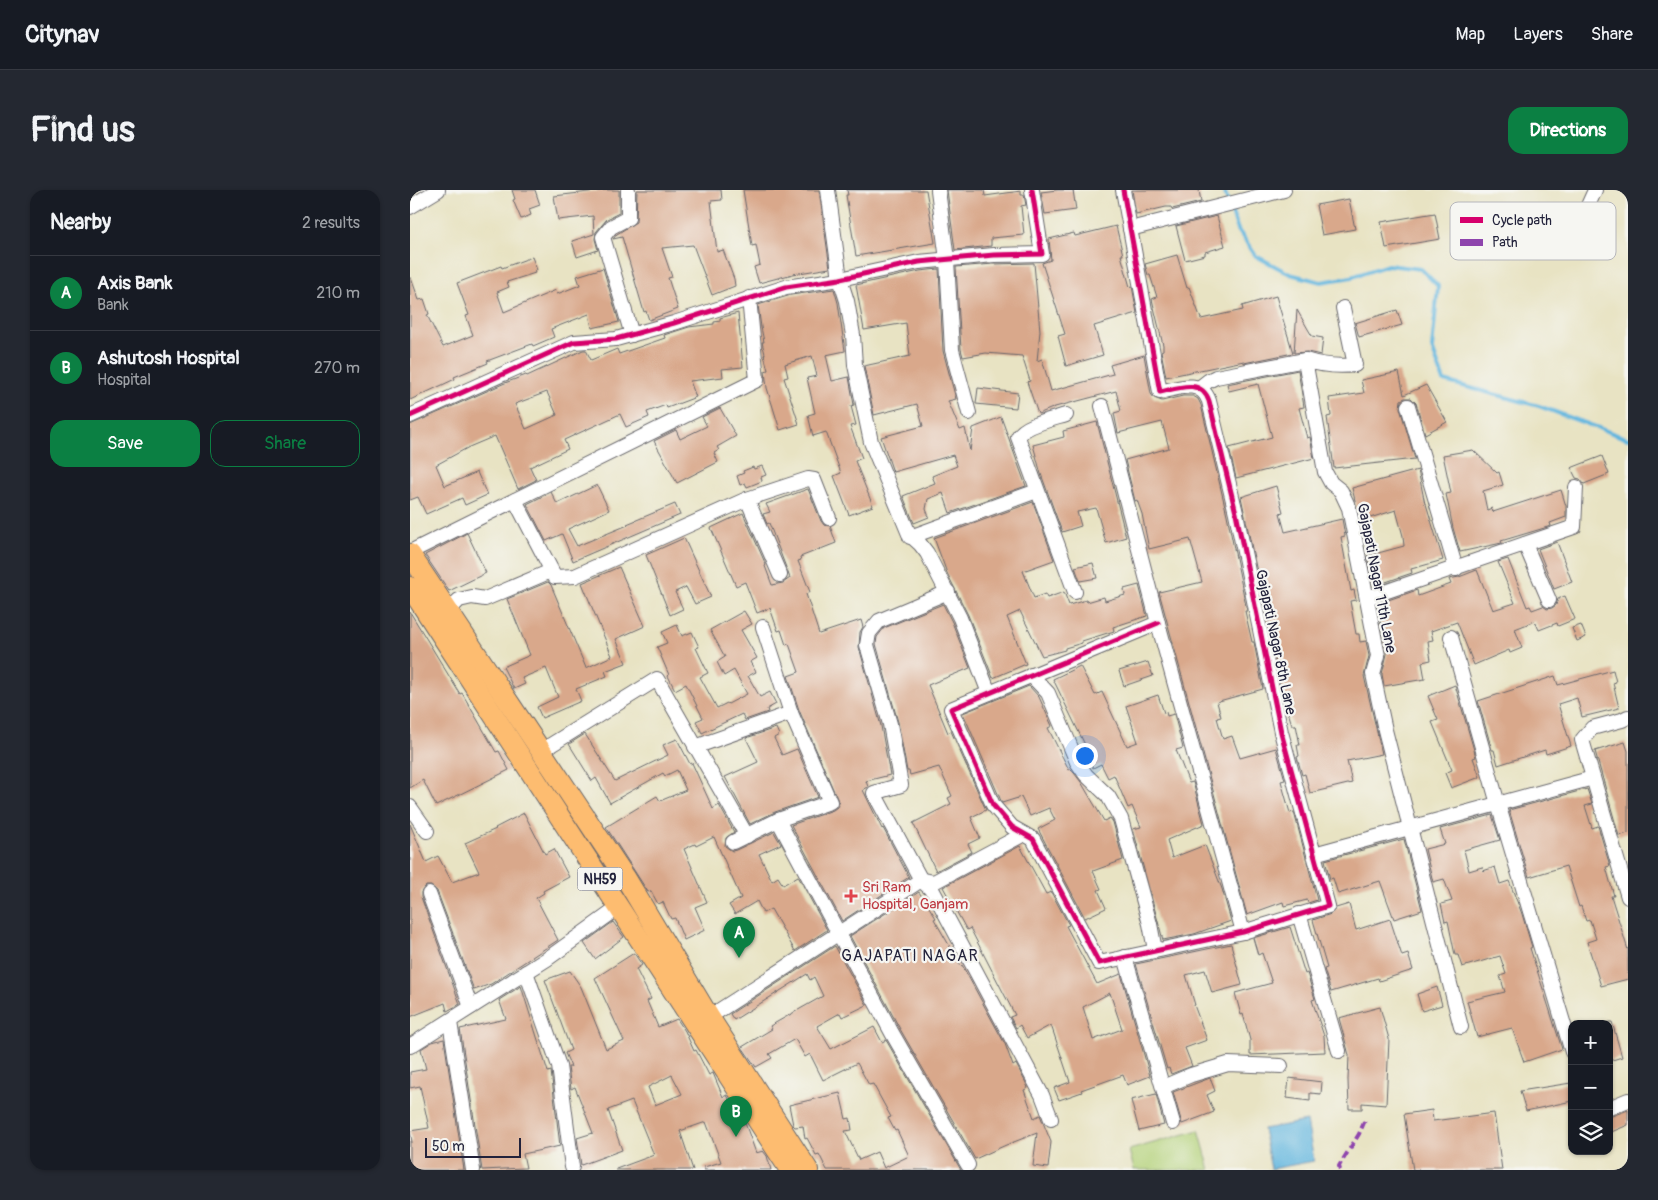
<!DOCTYPE html>
<html lang="en">
<head>
<meta charset="utf-8">
<style>
	:root { --surface:#171b24; --page:#242831; --text:#f1f3f6; --muted:#9ea1a6; --line:#363941; --accent:#0b8043 }
	body { margin:0; font-family:Pangolin,sans-serif; background:var(--page); color:var(--text) }
	.controls { position:absolute; right:15px; bottom:15px; display:grid; overflow:hidden; border-radius:10px; box-shadow:0 1px 4px #0004 }
	.controls button { width:45px; height:45px; display:grid; place-items:center; padding:0; border:0; border-bottom:1px solid var(--line); background:var(--surface); color:var(--text); font:25px sans-serif }
	.scale { position:absolute; left:15px; bottom:12px; width:96px; box-sizing:border-box; padding-left:5px; border:2px solid #22223b; border-top:0; font-size:14px; line-height:18px; white-space:nowrap; color:#22223b; -webkit-text-stroke:4px #f6f6f2; paint-order:stroke }
	.you { position:absolute; left:674px; top:565px; width:18px; height:18px; margin:-12px; border:4px solid #fff; border-radius:50%; background:#1a73e8; box-shadow:0 0 0 8px #1a73e833 }
	.badge { display:grid; place-items:center; width:32px; height:32px; border-radius:50%; background:var(--accent); color:#fff; font-size:16px; font-weight:700 }
	.pin { position:absolute; translate:-50% -41px; filter:drop-shadow(0 1px 2px #0008) }
	.pin::after { content:''; position:absolute; top:26px; width:18px; height:15px; background:inherit; clip-path:polygon(0 0,100% 0,50% 100%) }
	.list { margin:0; padding:0; list-style:none }
	h2 { display:flex; justify-content:space-between; align-items:center; height:65px; margin:0; padding:0 20px; font-size:21px }
	h2 small { font-size:16px; font-weight:400; color:var(--muted) }
	.list li { display:grid; grid-template-columns:32px 1fr auto; gap:15px; align-items:center; box-sizing:border-box; height:75px; padding:0 20px; border-top:1px solid var(--line) }
	.list b { display:block; font-size:19px; white-space:nowrap }
	.list p { margin:0; font-size:16px; white-space:nowrap; color:var(--muted) }
	.list em { font-size:16px; font-style:normal; color:var(--muted) }
	.actions { display:flex; gap:10px; padding:15px 20px }
	.actions a { flex:1; padding:11px 0; border:1px solid var(--accent); border-radius:15px; text-align:center; font-size:18px; color:var(--accent) }
	.actions .main { background:var(--accent); color:#fff }
	.icon { flex:none; width:28px; height:28px; fill:none; stroke:currentColor; stroke-width:2; stroke-linecap:round; stroke-linejoin:round }
	.map { position:relative; flex:none; width:1218px; height:980px; overflow:hidden; border-radius:15px }
	header { display:flex; align-items:center; gap:30px; box-sizing:border-box; height:70px; padding:0 25px; background:var(--surface); border-bottom:1px solid var(--line) }
	header strong { font-size:24px }
	nav { display:flex; gap:28px; margin-inline-start:auto; font-size:18px }
	.intro { display:flex; align-items:center; justify-content:space-between; box-sizing:border-box; height:120px; padding:0 30px }
	h1 { margin:0; font-size:35px }
	.button { padding:12px 22px; border-radius:15px; background:var(--accent); color:#fff; font-size:18px; font-weight:700 }
	main { display:flex; gap:30px; padding:0 30px }
	aside { flex:1; background:var(--surface); border-radius:15px; box-shadow:0 1px 4px #0004 }
	.map>svg:first-child { display:block }
	.green { fill:#b3d178; stroke:#6a7a5a }
	.water { fill:#62b6de; stroke:#426c8c }
	.lines { fill:none; stroke-linecap:round; stroke-linejoin:round }
	.stream { stroke:#62b6de; stroke-width:4 }
	.building { fill:#d9a88b; fill-rule:evenodd }
	.minor-casing { stroke:#67666b; stroke-width:16 }
	.highway-casing { stroke:#67666b; stroke-width:22 }
	.minor { stroke:#fff; stroke-width:14 }
	.highway { stroke:#fdbc70; stroke-width:20 }
	.quiet { stroke:#8e44ad; stroke-width:4; stroke-dasharray:8 4; stroke-linecap:butt }
	.cycleway-casing { stroke:#f6f6f2; stroke-width:8 }
	.cycleway { stroke:#d6006c; stroke-width:5 }
	.health-dot { fill:#e0444e; stroke:#f6f6f2; stroke-width:2 }
	.labels { text-anchor:middle; stroke-width:4.5; stroke-linejoin:round; paint-order:stroke }
	.shield { fill:#f6f6f2; stroke:#626272; stroke-width:1 }
	.shield-label { font-size:14px; font-weight:bold; fill:#22223b }
	.street-label { font-size:15px; fill:#22223b; stroke:#f6f6f2 }
	.health-label { font-size:15px; fill:#be3a42; stroke:#f6f6f2; text-anchor:start }
	.neighbourhood-label { font-size:16px; letter-spacing:1px; fill:#22223b; stroke:#f6f6f2 }
	.key { fill:#f6f6f2; stroke:#b6b6bb; stroke-width:1 }
	.key-label { font-size:14px; fill:#22223b }
</style>
</head>
<body>
<header>
<strong>Citynav</strong>
<nav><a>Map</a><a>Layers</a><a>Share</a></nav>
</header>
<div class="intro"><h1>Find us</h1><a class="button">Directions</a></div>
<main>
<aside>
<h2>Nearby<small>2 results</small></h2>
<ul class="list">
<li><span class="badge">A</span><div><b>Axis Bank</b><p>Bank</p></div><em>210 m</em></li>
<li><span class="badge">B</span><div><b>Ashutosh Hospital</b><p>Hospital</p></div><em>270 m</em></li>
</ul>
<div class="actions"><a class="main">Save</a><a>Share</a></div>
</aside>
<div class="map">
<svg width="1218" height="980" viewBox="0 0 1218 980">
	<rect width="100%" height="100%" fill="#f6f6f2"/>
	<filter id="ink" filterUnits="userSpaceOnUse"><feTurbulence type="fractalNoise" baseFrequency=".02" numOctaves="2"/><feDisplacementMap in="SourceGraphic" scale="10" xChannelSelector="R" yChannelSelector="G"/><feConvolveMatrix kernelMatrix="1 2 1 2 8 2 1 2 1" color-interpolation-filters="sRGB"/></filter>
	<filter id="wash" filterUnits="userSpaceOnUse"><feTurbulence type="fractalNoise" baseFrequency=".0096" numOctaves="4" result="noise"/><feDisplacementMap in="SourceGraphic" scale="20" xChannelSelector="R" yChannelSelector="G"/><feGaussianBlur stdDeviation="1.12" result="paint"/><feColorMatrix in="noise" values="0 0 0 0 0 0 0 0 0 0 0 0 0 0 0 0 0 1.4 0 .05"/><feComposite in="paint" operator="in"/></filter>
	<g filter="url(#wash)">
		<rect width="100%" height="100%" fill="#e8e3c3"/>
		<path class="green" d="M789 940 800 980H724L719 960Z"/>
		<path class="water" d="M897 931 904 971 861 979 853 939Z"/>
		<g class="lines">
			<path class="stream" d="M814 0 828 40 846 66 880 84 911 92 942 87 978 75 1011 79 1028 96 1022 158 1034 191 1129 216 1218 249"/>
		</g>
		<g id="blocks">
			<g class="building">
				<path d="M102 0H125L130 15 119 19 121 25 111 29 103 10 105 9Z"/>
				<path d="M196 0H209V23L197 29 186 42 185 49 188 60 167 67 162 51 184 44 183 26 148 30 144 6Z"/>
				<path d="M227 0H311L312 10 301 11 307 62 313 60 324 89 325 96 302 105 283 55 252 58 262 87 258 88 268 119 239 130 236 121 234 122 212 47 203 49 207 44 226 32Z"/>
				<path d="M333 0H409L420 78 383 84 349 93 344 77 350 75 346 55 342 56Z"/>
				<path d="M437 0H516L525 53 446 66 436 5H438Z"/>
				<path d="M537 0H574L575 6 611 1V5H614L616 15 611 16 614 45 581 48V56L545 60Z"/>
				<path d="M647 0H663L666 20 635 24 631 2Z"/>
				<path d="M722 0H789L791 12 762 19 761 17H756L726 24Z"/>
				<path d="M939 9 945 39 912 45 906 15Z"/>
				<path d="M1025 23 1030 49 976 58 971 32Z"/>
				<path d="M807 26 815 56 795 62V65L775 70 766 36Z"/>
				<path d="M706 36 713 65H711L720 97 722 96 727 123 684 136 693 165 656 176 648 146 655 144 632 73 641 70 639 49 664 43 665 46Z"/>
				<path d="M767 65 777 98 779 97 791 129 833 120 832 116 866 106 883 163 834 173V171L756 187 751 161 753 160V155L742 109 747 107 740 85H738L735 74Z"/>
				<path d="M122 67 127 80 124 81 125 83 97 92 99 97 87 102 94 122 146 100 147 104 170 95 167 86 193 78 209 132 182 138 179 124 141 139 144 147 123 156 122 154 77 171 78 173 44 187 45 189 0 210V88H1L9 110 14 109 19 124 17 125 33 157 63 145 56 126 59 125 47 93 91 76 92 78Z"/>
				<path d="M624 73 630 141 627 171 632 169 641 201 703 184 700 175 734 165 741 204 744 208 752 211 773 206H783L788 209 791 215 817 325 837 421H835L842 452H844L853 499 809 511 807 512 811 527 807 528 813 549 822 546 830 568 866 558 875 590 871 591 880 623 884 622 907 710 898 713 897 710 874 716 873 712 837 725 749 402 792 392 780 349 739 359 732 324 727 310 725 311 715 270 759 258 752 232 708 243 704 223 711 221 706 201 645 217 628 224 617 192 620 191 612 166 576 163 553 167 551 159 546 77 584 74Z"/>
				<path d="M529 79 533 161 546 209 538 211 550 240 555 238 560 261 563 238 591 227 616 296 540 323 533 303 518 309 516 319 519 327 504 333 493 306 525 293 522 286 547 276 543 265 483 282 471 247 513 236 507 214 464 225 454 176 500 166 496 133 454 140 446 95 510 81Z"/>
				<path d="M424 99 428 113 435 161 416 165 422 191 439 187 444 215 441 216 446 235 440 236 452 268 445 271 463 316 439 325 424 286 431 283 416 242 403 246 398 225 405 223 397 188 407 186 402 166 375 174 378 187 374 188 389 234 370 240 357 198 355 181 358 180 354 165 355 164 352 152H354L351 137 348 115 381 105Z"/>
				<path d="M887 120 902 146 913 148 911 165 897 162 884 163Z"/>
				<path d="M987 120 992 135 949 147 945 133Z"/>
				<path d="M328 123 333 177 312 179 313 187 280 191 286 207 257 218 256 215 237 222 239 227 216 237 210 224 154 250 158 259 120 277 126 290 108 299 85 246 59 257 26 275 35 296 67 282 77 305 55 315 52 308 16 324 8 307 0 310V235L95 193 116 185 117 186 173 160H176L181 170 207 159 209 164 255 148 254 145 279 137 304 134V132L310 131V128ZM137 202 147 225 116 239 105 214Z"/>
				<path d="M888 180 894 217 889 218 897 248 900 247 904 268 826 288 819 258 862 247 848 194 819 201 817 194Z"/>
				<path d="M989 182 994 205 1016 195 1037 232 1015 244 1006 213 1001 208H995L991 210 990 218 1005 269 924 278 917 227 921 226 919 208 954 203 951 190Z"/>
				<path d="M568 198 608 203 606 218 566 214Z"/>
				<path d="M310 218 326 246 307 257 309 260 304 263 308 272 267 293 244 251 266 240 270 249 297 236 292 227Z"/>
				<path d="M687 232 716 347 696 353 686 318 667 322 671 336 652 342 631 284 623 255 654 247 653 241Z"/>
				<path d="M1063 260 1087 283 1089 282 1093 295 1073 301 1077 320 1082 318 1083 322 1151 300 1156 316V327L1140 333 1141 336 1091 351 1092 353 1087 354 1050 362 1043 338 1036 304 1041 303 1033 265Z"/>
				<path d="M1192 266 1199 284 1174 294 1170 289 1166 288 1161 278Z"/>
				<path d="M352 276 356 285 351 287 352 291 337 297 335 293 330 295 327 286 334 283 333 281 343 277 344 279Z"/>
				<path d="M1008 280 1015 314H1016L1033 370 1001 379 1002 383 964 396 957 366 994 356 993 346 986 320 950 331 942 298Z"/>
				<path d="M187 295 199 320 158 339 167 356 218 335 217 334 265 314 270 325 163 371 152 344 136 351 117 314 141 302 147 314Z"/>
				<path d="M866 296 873 322 870 323 875 342 932 329 935 346 931 347 941 401 944 400 946 410 940 411 946 444H949L950 452 956 451 959 466 954 486 972 564 937 571 942 593 900 603 895 584 892 585 887 567 889 566 887 555H890L886 535H882L870 495 861 448 863 447 855 419 859 418 850 381 847 382 831 307Z"/>
				<path d="M398 299 411 331 414 335 420 336 426 353 390 367 391 370 388 371 400 402 396 404 409 444 451 430 453 437 450 442 449 457 471 536 480 585 456 591 458 597 453 600 472 639 473 638 499 687 432 731 381 635 423 620 427 617 429 613 389 520 378 486 389 482 379 454 376 455 371 440 368 441 360 418 347 423 335 392 326 396 301 338 333 323 356 375 355 376 362 395 373 393 380 388 359 333 357 334 353 324 360 322 356 314Z"/>
				<path d="M623 312 644 370 613 381 624 408 635 404 637 408 654 402 659 415 676 410 677 412 694 407 695 411 715 405 714 399 729 395 737 426 703 437 704 441 672 451V453L655 458V460L632 466 610 421 597 427 616 474 583 488 558 425 537 383 524 348Z"/>
				<path d="M57 343 76 383 39 401 15 365Z"/>
				<path d="M274 348 301 407 285 414 276 397 265 402 273 419 260 425 236 365Z"/>
				<path d="M1147 352 1162 392 1144 399 1128 359Z"/>
				<path d="M1098 369 1117 417 1120 416 1122 420 1133 416 1137 419 1142 418 1146 415 1148 409 1155 406 1165 429 1148 436 1147 433 1129 440 1125 431 1105 439 1112 458 1100 463 1099 460 1064 475 1047 432 1021 441 1023 450 1018 451 1021 470 1012 472 1015 489 974 496 972 484 977 464 967 414 1007 400 1008 406 1041 394 1039 389 1049 387 1067 380 1083 420 1105 413 1088 372Z"/>
				<path d="M683 373 687 388 670 391 665 377Z"/>
				<path d="M209 377 235 436 206 449 216 473 195 481 197 486 166 499 171 511 132 528 127 517 148 507 136 478 112 488 115 494 104 499 93 477 120 465 97 409 138 392 141 395 176 478 202 466 172 393Z"/>
				<path d="M533 414 542 432 560 478 518 495 538 543 541 541 576 620 561 627 570 648 558 654 562 662 526 681 503 633 541 614 538 608 542 606 529 577 500 585 499 581H497L488 532 466 454 467 447 474 438Z"/>
				<path d="M334 421 342 434 331 440 347 468 340 472 346 482 338 486 350 507 360 502 366 514 357 519 358 522 335 530 332 524 292 543 286 531 293 528 276 494 265 500 258 486 259 485 247 457 257 453 252 442 267 435 272 446 282 442 289 457 286 458 298 483 290 487 307 518 317 513 318 514 337 504 324 480 314 486 307 472 315 467 300 440Z"/>
				<path d="M0 422 50 504 52 503 86 562 89 561 99 580 26 616 13 590 0 598Z"/>
				<path d="M1171 435 1176 447 1167 451 1162 438Z"/>
				<path d="M738 472 743 486 714 496 709 481Z"/>
				<path d="M670 476 685 505 692 502 717 556 728 552 716 516 748 505 754 523 756 522 757 526 764 524 773 558 766 560 779 593 783 592 794 634 757 650 762 668 795 655 812 699 821 731 784 744 753 750 723 639 731 637 722 616 718 618 704 585 698 588 691 574 683 578 675 562 678 561 643 489Z"/>
				<path d="M1203 480 1206 492 1203 493 1209 518 1172 527 1167 508 1148 514 1161 556 1136 564 1135 560 1088 575 1084 560H1082L1068 511 1145 486 1148 495Z"/>
				<path d="M1045 495 1066 567 1063 568 1070 587 1041 598 1035 583 1042 580 1022 532 1028 530 1018 506Z"/>
				<path d="M619 496 629 507 642 536 638 538 659 580 661 579 671 592 694 631 700 628 703 632 713 670 683 681 691 699 688 700 696 718 675 728 628 639 645 630 639 618 620 626 611 607 592 613 553 523Z"/>
				<path d="M366 538 369 545 364 548 372 565 387 559 408 607 365 622 340 634 315 587 348 572 336 548Z"/>
				<path d="M175 544 205 591 258 565 253 555 267 549 280 574 282 573 303 619 309 615 324 642 316 648 315 656 322 661 326 660 364 642 371 654 349 664 362 691 368 687 373 695 388 686 417 740 385 761 361 719 353 723 347 711 325 724 319 715 331 708 304 647 286 656 285 654 274 659 297 712 285 717 295 740 274 750 265 728 261 729 253 712 248 714 241 701 238 702 196 637 247 606 250 611 276 600 267 580 255 586 253 583 200 613 186 588 182 591 159 554Z"/>
				<path d="M1215 552 1218 561V643L1209 646 1185 561Z"/>
				<path d="M1177 599 1182 614 1175 616 1182 638 1188 636 1200 676 1196 677 1204 706H1201L1218 760V789L1191 796 1177 752 1186 749 1180 730 1176 731 1171 716 1169 717 1156 676 1119 687 1099 620Z"/>
				<path d="M114 623 135 664 144 659 159 687 133 701 134 703 126 708 148 750 81 794 64 800 27 701 21 696H16L11 702V707L50 814 37 821 35 813 0 827V634L16 672 28 666 42 692 69 682 55 653 86 639 85 638Z"/>
				<path d="M1082 625 1090 650 1054 660 1059 681 1072 677 1073 681 1085 677 1090 694 1099 691 1112 724 1122 757 1120 758 1152 859 1114 872 1102 838 1067 847 1057 811 1095 802 1090 786 1096 784 1090 766 1052 777 1048 765H1045L1038 731 1035 732 1031 714 1042 711 1034 689 1023 692 1015 659 1035 654 1030 639Z"/>
				<path d="M994 649 1012 720 984 729 970 691 928 704 923 688 920 689 915 670Z"/>
				<path d="M610 656 636 704 641 702 659 735 656 736 687 794 711 784 740 886 717 895 713 885 671 900 672 902 649 910 644 898 660 892 641 835 617 848 610 835 606 838 600 827 605 825 592 800 560 738 557 740 555 737 533 697ZM700 803 712 839 683 850 673 817Z"/>
				<path d="M509 702 526 728 524 729 551 776 552 775 595 854 603 876 606 874 616 893 618 898 614 900 624 928 630 925 641 952 638 978 623 976 627 943 596 955 565 969 490 839 440 746Z"/>
				<path d="M939 714 946 740 980 729 992 766 998 764 1003 780 969 791 968 788 921 802 914 779 917 778 903 730 921 724 926 718Z"/>
				<path d="M203 732 214 747 185 769 174 753Z"/>
				<path d="M880 737 895 784 897 783 905 809 902 810 914 846 915 862 840 865V850L833 824 831 825 825 803 862 793 852 763 848 765 843 748Z"/>
				<path d="M821 754 832 795 802 803 795 780 776 785 785 815H784L797 850 775 858 782 876 761 884 759 878 757 879 726 774Z"/>
				<path d="M425 756 457 815 432 827 430 823 407 836 421 859 464 837 472 852 476 850 551 980H417L409 964 406 965 397 948 395 949 393 936 385 937 383 935 379 915 430 903 436 929 440 928 442 940 435 941 449 970 467 962 474 978 499 966 487 940 485 941 478 928 481 927 463 894 459 895 447 873 413 890 400 864 395 867 385 849 359 864 362 868 346 877 332 857 362 839 360 836 413 806 404 787 400 790 397 784 324 830 320 824Z"/>
				<path d="M224 763 232 775 226 779 241 809 237 811 248 837 267 829 275 841 284 861 286 860 299 885 303 883 313 907 317 905 318 907 331 935 335 933 346 963 353 961 357 966 361 980H294V977L311 972 296 932 270 941 283 980H206V979L244 965 222 911 198 920 212 960 171 975 167 948 183 943 165 897 161 899 158 877H161L155 863 161 860 135 790 160 781 171 797 196 859 214 851 185 788ZM262 885 272 904 245 915 238 897Z"/>
				<path d="M111 796 138 882 141 881 150 956 113 964 116 978 72 980 50 839 96 829 89 810Z"/>
				<path d="M1027 797 1032 815 1012 821 1007 804Z"/>
				<path d="M970 817 979 849 976 915 952 913V919H939L938 890 939 865 929 828Z"/>
				<path d="M1199 832H1202L1212 867 1199 871Z"/>
				<path d="M34 849 54 980H0V952H2L0 941 19 938 10 896 0 898V882L16 879 11 859 22 852Z"/>
				<path d="M800 888 805 901 797 905 804 922 772 934 763 902Z"/>
				<path d="M879 888 912 892 911 904 900 903V911L877 908Z"/>
				<path d="M1161 893 1162 911 1116 921 1110 901Z"/>
				<path d="M746 904 754 935 729 941 721 910Z"/>
				<path d="M1022 920 1023 931 1084 923 1092 980H1003L994 924Z"/>
				<path d="M1218 920V935L1199 943V927Z"/>
			</g>
		</g>
	</g>
	<g filter="url(#ink)">
		<use href="#blocks" fill-opacity="0" stroke="#67666b" stroke-width="1"/>
		<g class="lines">
			<g class="minor-casing">
				<g id="minor">
					<path d="M218 0V28L201 37 193 47 222 145"/>
					<path d="M418 0 430 89 437 111 443 145 445 175 461 252 499 344 510 354 517 363 550 428 579 503"/>
					<path d="M528 0 537 70 542 160 559 223"/>
					<path d="M713 0 750 202C768 198 791 188 799 211L826 323 871 542 918 716 833 742 689 773 623 649 602 637 583 615 541 519 748 433"/>
					<path d="M0 17 28 0"/>
					<path d="M720 39 874 0"/>
					<path d="M1167 40 1185 0"/>
					<path d="M895 170C913 176 927 177 945 175L933 118"/>
					<path d="M789 198 798 191 806 187 895 170 915 282 921 293 931 301 939 318 968 466 963 484 975 540 1051 837"/>
					<path d="M692 216 748 433 833 742"/>
					<path d="M998 216 1046 379"/>
					<path d="M656 225C643 229 614 235 608 247L665 402"/>
					<path d="M0 226 164 152 206 149 264 133 376 97 430 89 509 72 584 65 632 64 622 0"/>
					<path d="M337 309 370 385"/>
					<path d="M105 310 145 387 165 386 337 309 398 289 404 290 419 328"/>
					<path d="M500 347 627 301"/>
					<path d="M1115 354 1139 410"/>
					<path d="M0 362 347 190 339 108"/>
					<path d="M538 402 469 431 459 443 457 455 480 534 491 595 464 603 511 690 523 701 632 905 641 929"/>
					<path d="M957 408 1164 337 1166 297"/>
					<path d="M38 421 49 410 62 407 75 409 141 381"/>
					<path d="M1041 447 1088 614 1162 862"/>
					<path d="M621 485 638 503 667 572 676 585 698 606 711 629 740 734 745 760"/>
					<path d="M1218 527 1212 530 1182 538 1172 550 1218 707"/>
					<path d="M285 557 381 523 353 437"/>
					<path d="M131 561 247 489 337 646"/>
					<path d="M0 617 17 641"/>
					<path d="M368 630 420 612 381 523"/>
					<path d="M323 652 368 630 482 843 558 975"/>
					<path d="M904 664 1183 588"/>
					<path d="M19 704 61 817"/>
					<path d="M889 724 929 861"/>
					<path d="M715 767 763 933"/>
					<path d="M116 782 149 876 162 977"/>
					<path d="M293 831 511 690 524 692 614 644"/>
					<path d="M40 832 63 980"/>
					<path d="M0 856 137 769 208 718"/>
					<path d="M753 897 781 885 818 874 871 876"/>
					<path d="M1199 918 1218 910"/>
				</g>
			</g>
			<g class="highway-casing">
				<g id="highway">
					<path d="M0 364 215 687 299 827 398 980"/>
					<path d="M0 397 380 980"/>
				</g>
			</g>
			<use href="#minor" class="minor"/>
			<use href="#highway" class="highway"/>
			<path class="quiet" d="M930 980 929 976 949 944 956 928"/>
			<g class="cycleway-casing">
				<g id="cycleway">
					<path d="M713 0 750 202C768 198 791 188 799 211L826 323 871 542 918 716 833 742 689 773 623 649 602 637 583 615 541 519 748 433"/>
					<path d="M0 226 164 152 206 149 264 133 376 97 430 89 509 72 584 65 632 64 622 0"/>
				</g>
			</g>
			<use href="#cycleway" class="cycleway"/>
		</g>
	</g>
	<path class="health-dot" d="M438.5 698.5h5v5h5v5h-5v5h-5v-5h-5v-5h5z"/>
	<g class="labels">
		<rect class="shield" x="167.5" y="677.5" width="45" height="23" rx="4"/>
		<g class="shield-label">
			<text x="190" y="694">NH59</text>
		</g>
		<g class="street-label">
			<text transform="translate(967 388) rotate(79)" y="5">Gajapati Nagar 11th Lane</text>
			<text transform="translate(866 452) rotate(78)" y="5">Gajapati Nagar 8th Lane</text>
		</g>
		<g class="health-label">
			<text x="452" y="702">Sri Ram<tspan x="452" dy="17">Hospital, Ganjam</tspan></text>
		</g>
		<g class="neighbourhood-label">
			<text x="500" y="771">GAJAPATI NAGAR</text>
		</g>
	</g>
	<rect x="1040" y="12" width="166" height="58" rx="8" class="key"/>
	<rect x="1050" y="27" width="23" height="6" fill="#d6006c"/>
	<rect x="1050" y="49" width="23" height="7" fill="#8e44ad"/>
	<g class="key-label">
		<text x="1082" y="35">Cycle path</text>
		<text x="1082" y="57">Path</text>
	</g>
</svg>
<div class="controls">
<button>+</button>
<button>−</button>
<button><svg class="icon" aria-label="layers" viewBox="0 0 24 24"><path d="M12 4l9 5-9 5-9-5zM3 14l9 5 9-5"/></svg></button>
</div>
<div class="scale">50 m</div>
<div class="you"></div>
<div class="pin badge" style="left:329px;top:768px">A</div>
<div class="pin badge" style="left:326px;top:947px">B</div>
</div>
</main>
</body>
</html>
